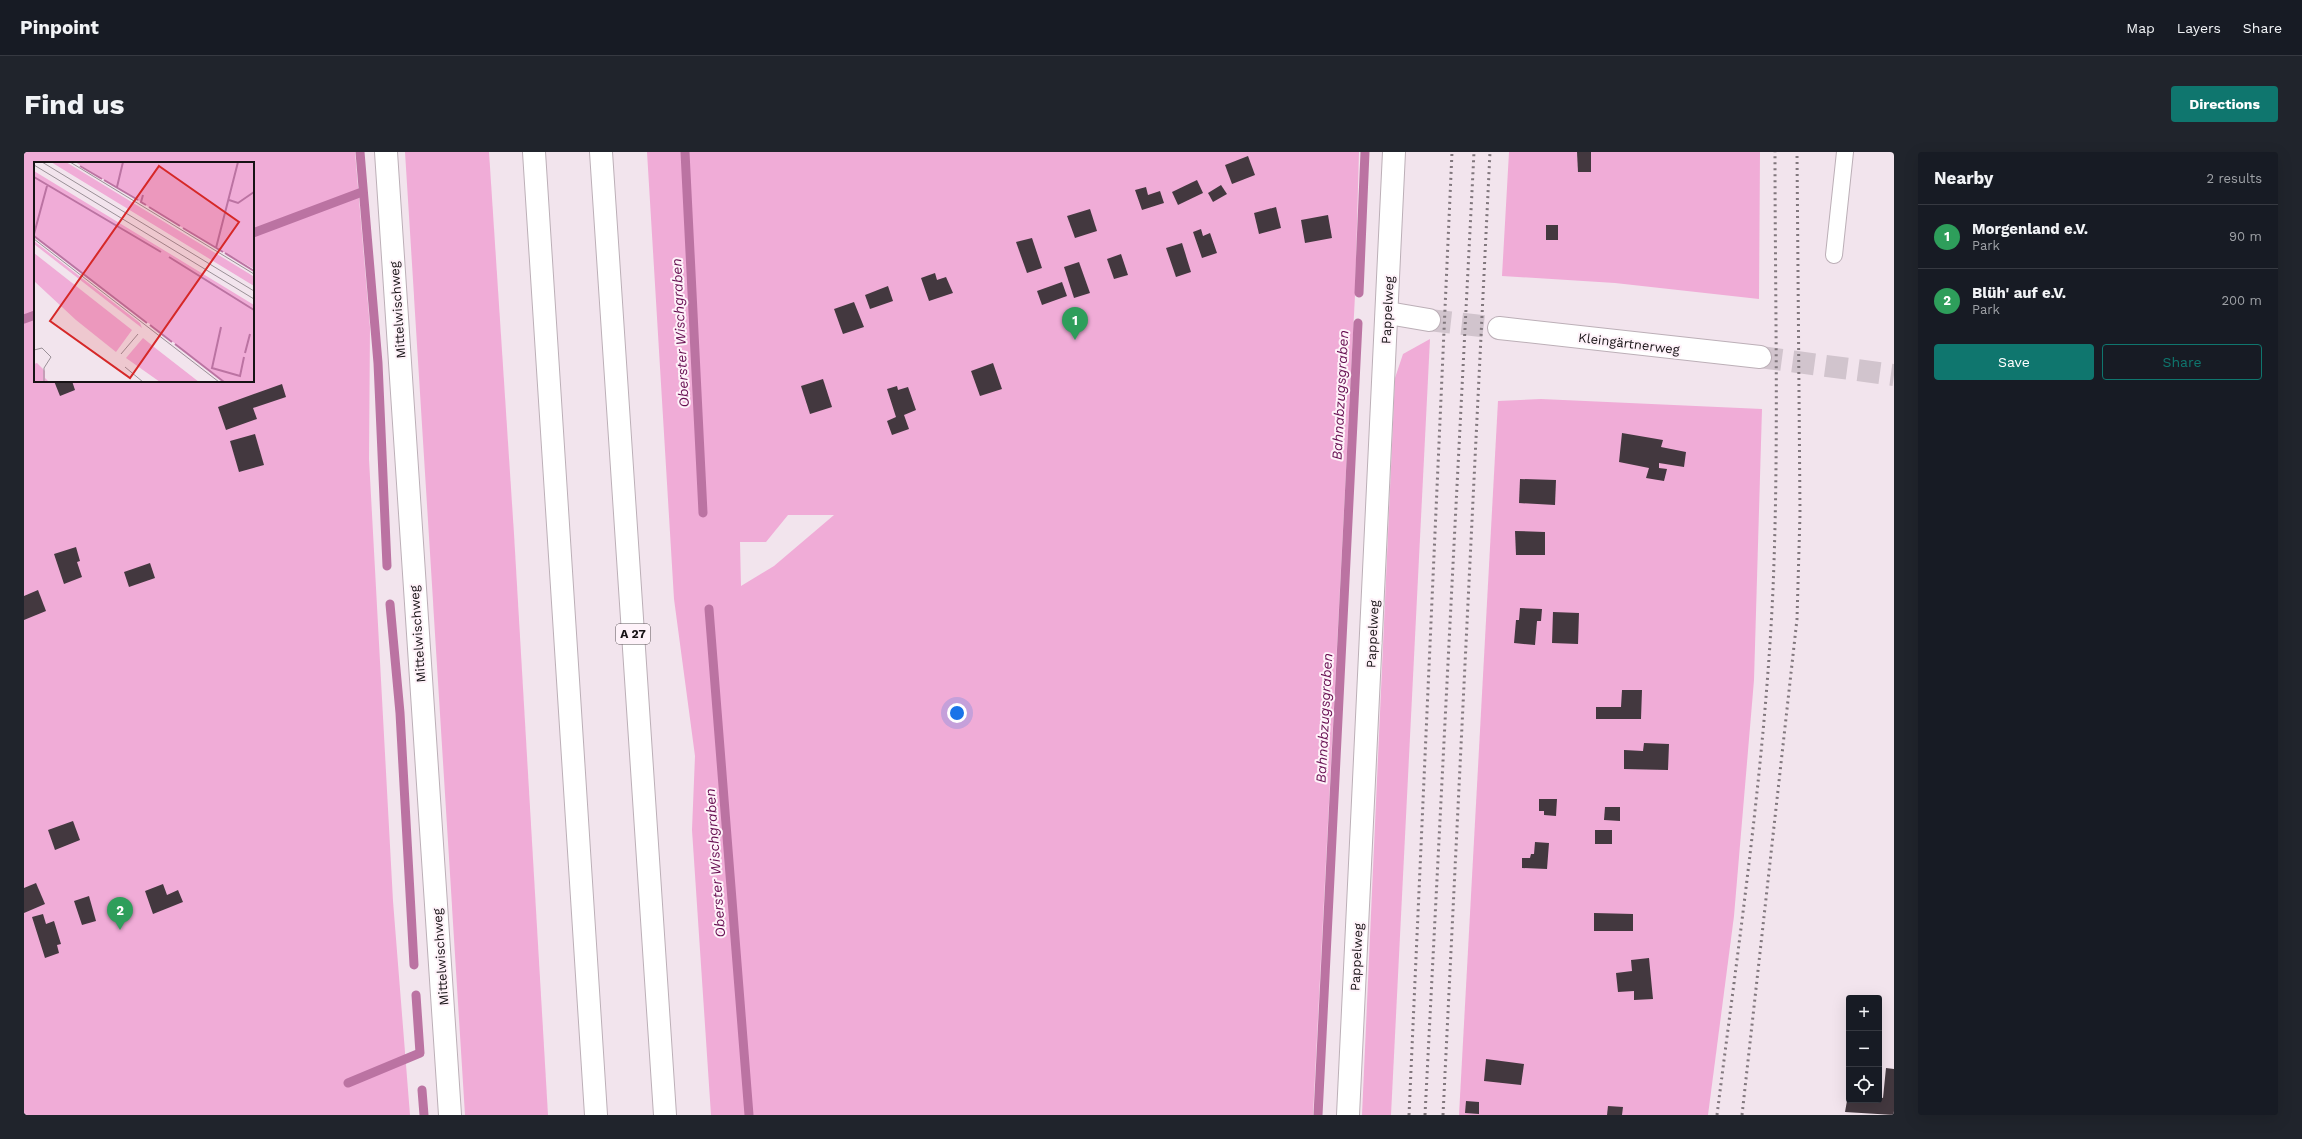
<!DOCTYPE html>
<html lang="en">
<head>
<meta charset="utf-8">
<style>
	:root { --surface:#171b24; --page:#20242c; --text:#f1f3f6; --muted:#9ea1a6; --line:#363941; --accent:#0f766e }
	body { margin:0; font-family:"Work Sans",sans-serif; background:var(--page); color:var(--text) }
	.controls { position:absolute; right:12px; bottom:12px; display:grid; overflow:hidden; border-radius:4px; box-shadow:0 4px 16px #0002 }
	.controls button { width:36px; height:36px; display:grid; place-items:center; padding:0; border:0; border-bottom:1px solid var(--line); background:var(--surface); color:var(--text); font:20px sans-serif }
	.you { position:absolute; left:933px; top:561px; width:14px; height:14px; margin:-10px; border:3px solid #fff; border-radius:50%; background:#1a73e8; box-shadow:0 0 0 6px #1a73e833 }
	.badge { display:grid; place-items:center; width:26px; height:26px; border-radius:50%; background:var(--accent); color:#fff; font-size:13px; font-weight:700 }
	.pin { position:absolute; translate:-50% -33px; filter:drop-shadow(0 1px 2px #0008) }
	.pin::after { content:''; position:absolute; top:21px; width:14px; height:12px; background:inherit; clip-path:polygon(0 0,100% 0,50% 100%) }
	.list { margin:0; padding:0; list-style:none }
	h2 { display:flex; justify-content:space-between; align-items:center; height:52px; margin:0; padding:0 16px; font-size:17px }
	h2 small { font-size:13px; font-weight:400; color:var(--muted) }
	.list li { display:grid; grid-template-columns:26px 1fr auto; gap:12px; align-items:center; box-sizing:border-box; height:64px; padding:0 16px; border-top:1px solid var(--line) }
	.list b { display:block; font-size:15px; white-space:nowrap }
	.list p { margin:0; font-size:13px; white-space:nowrap; color:var(--muted) }
	.list em { font-size:13px; font-style:normal; color:var(--muted) }
	.actions { display:flex; gap:8px; padding:12px 16px }
	.actions a { flex:1; padding:9px 0; border:1px solid var(--accent); border-radius:4px; text-align:center; font-size:14px; color:var(--accent) }
	.actions .main { background:var(--accent); color:#fff }
	.icon { flex:none; width:22px; height:22px; fill:none; stroke:currentColor; stroke-width:2; stroke-linecap:round; stroke-linejoin:round }
	.map { position:relative; flex:none; width:1870px; height:963px; overflow:hidden; border-radius:4px }
	header { display:flex; align-items:center; gap:24px; box-sizing:border-box; height:56px; padding:0 20px; background:var(--surface); border-bottom:1px solid var(--line) }
	header strong { font-size:19px }
	nav { display:flex; gap:22px; margin-inline-start:auto; font-size:14px }
	.intro { display:flex; align-items:center; justify-content:space-between; box-sizing:border-box; height:96px; padding:0 24px }
	h1 { margin:0; font-size:28px }
	.button { padding:10px 18px; border-radius:4px; background:var(--accent); color:#fff; font-size:14px; font-weight:700 }
	main { display:flex; gap:24px; padding:0 24px }
	aside { flex:1; background:var(--surface); border-radius:4px; box-shadow:0 4px 16px #0002 }
	.map>svg:first-child { display:block }
	.green { fill:#f0acd7; fill-rule:evenodd }
	.lines { fill:none; stroke-linecap:round; stroke-linejoin:round }
	.stream { stroke:#bb73a2; stroke-width:9 }
	.building { fill:#43383f }
	.minor-tunnel { stroke:#d1c4cd; stroke-width:22; stroke-dasharray:22 11; stroke-linecap:butt }
	.service-casing { stroke:#bcafb7; stroke-width:18 }
	.minor-casing { stroke:#bcafb7; stroke-width:24 }
	.motorway-casing { stroke:#bcafb7; stroke-width:24 }
	.service { stroke:#fff; stroke-width:16 }
	.minor { stroke:#fff; stroke-width:22 }
	.motorway { stroke:#fff; stroke-width:22 }
	.rail { stroke:#81777d; stroke-width:3; stroke-dasharray:2 4; stroke-linecap:butt }
	.labels { text-anchor:middle; stroke-width:4; stroke-linejoin:round; paint-order:stroke }
	.shield { fill:#fef2f9; stroke:#5c5559; stroke-width:1 }
	.shield-label { font-size:12px; font-weight:bold; fill:#171215 }
	.street-label { font-size:13px; fill:#171215; stroke:#fef2f9 }
	.water-label { font-size:14px; font-style:italic; fill:#660d50; stroke:#fef2f9 }
	.inset-river { fill:none; stroke:#bb73a2; stroke-width:2 }
	.inset-road { fill:none; stroke:#9a9097; stroke-width:1 }
	.view { fill:#d62828; fill-opacity:0.15; stroke:#d62828; stroke-width:2 }
	.inset-edge { fill:none; stroke:#171215; stroke-width:2 }
</style>
</head>
<body>
<header>
<strong>Pinpoint</strong>
<nav><a>Map</a><a>Layers</a><a>Share</a></nav>
</header>
<div class="intro"><h1>Find us</h1><a class="button">Directions</a></div>
<main>
<div class="map">
<svg width="1870" height="963" viewBox="0 0 1870 963">
	<rect width="100%" height="100%" fill="#f2e4ed"/>
	<g class="green">
		<path d="M0 0H331L346 175 345 307 369 749 386 963H0ZM11 11H229V229H11Z"/>
		<path d="M381 0H465L490 382 524 963H441Z"/>
		<path d="M623 0H1335L1331 143 1289 963H687L668 678 671 604 650 447ZM764 363H810L750 414 717 434 716 390H742Z"/>
		<path d="M1485 0H1736L1735 147 1591 131 1478 124Z"/>
		<path d="M1406 187 1367 963H1338L1371 226 1379 202Z"/>
		<path d="M1517 247 1738 257 1730 528 1710 764 1684 963H1435L1474 249Z"/>
	</g>
	<g class="lines">
		<g class="stream">
			<path d="M336 0 354 211 363 414"/>
			<path d="M661 0 679 361"/>
			<path d="M229 81 338 40"/>
			<path d="M1335 141 1341 0"/>
			<path d="M0 167 11 163"/>
			<path d="M366 452 376 561 390 813"/>
			<path d="M685 457 725 963"/>
			<path d="M324 931 396 901 392 843"/>
			<path d="M398 938 400 963"/>
			<path d="M1294 963 1334 171"/>
		</g>
	</g>
	<g class="building">
		<path d="M1553 0H1567V20H1554Z"/>
		<path d="M1224 4 1231 23 1208 32 1201 13Z"/>
		<path d="M1173 28 1179 41 1154 53 1148 40Z"/>
		<path d="M1197 33 1203 42 1189 50 1184 41Z"/>
		<path d="M1122 35 1124 43 1136 39 1140 51 1118 58 1111 38Z"/>
		<path d="M1252 55 1257 76 1235 82 1230 61Z"/>
		<path d="M1066 57 1073 79 1051 86 1043 64Z"/>
		<path d="M1304 63 1308 86 1281 91 1277 68Z"/>
		<rect x="1522" y="73" width="12" height="15"/>
		<path d="M1177 77 1179 84 1186 81 1193 101 1178 106 1169 80Z"/>
		<path d="M1008 86 1018 116 1003 121 992 90Z"/>
		<path d="M1158 91 1167 120 1152 125 1142 96Z"/>
		<path d="M1097 102 1104 123 1090 127 1083 107Z"/>
		<path d="M1055 110 1066 141 1050 146 1040 115Z"/>
		<path d="M911 121 913 128 922 125 929 141 905 149 897 126Z"/>
		<path d="M1038 130 1043 144 1018 153 1013 139Z"/>
		<path d="M864 134 869 149 846 157 841 143Z"/>
		<path d="M830 150 840 175 819 182 810 157Z"/>
		<path d="M969 211 978 237 956 244 947 219Z"/>
		<path d="M799 227 808 255 786 262 777 234Z"/>
		<path d="M30 229H48L51 238 36 244Z"/>
		<path d="M258 232 262 245 229 256 233 267 202 278 194 255Z"/>
		<path d="M873 234 874 238 884 235 892 258 880 263 885 277 868 283 863 269 872 265 863 237Z"/>
		<path d="M1598 281 1639 288 1637 295 1662 300 1660 315 1635 311V316L1643 317 1640 329 1622 326 1625 316 1595 310Z"/>
		<path d="M231 282 240 313 215 320 206 289Z"/>
		<path d="M1496 327 1532 328 1531 353 1495 351Z"/>
		<path d="M1491 379 1521 380V403H1492Z"/>
		<path d="M52 395 56 409 53 410 58 425 40 432 30 402Z"/>
		<path d="M126 411 131 426 105 435 100 420Z"/>
		<path d="M14 438 22 459 0 468V444Z"/>
		<path d="M1496 456 1518 457 1517 469H1513L1511 493 1490 491 1492 468H1495Z"/>
		<path d="M1529 460 1555 461 1554 492 1528 491Z"/>
		<path d="M1598 538H1618L1617 567H1572V555H1597Z"/>
		<path d="M1620 591 1645 592 1644 618 1600 617V598L1619 599Z"/>
		<path d="M1515 647H1533L1532 664 1520 663V659H1515Z"/>
		<path d="M1581 655H1596V669L1580 668Z"/>
		<path d="M49 669 56 688 31 698 24 678Z"/>
		<rect x="1571" y="678" width="17" height="14"/>
		<path d="M1511 690 1525 691 1523 717 1498 716V706H1506L1507 702H1510Z"/>
		<path d="M12 731 21 752 0 761V736Z"/>
		<path d="M139 732 143 743 154 738 159 750 129 762 121 739Z"/>
		<path d="M65 744 72 769 58 773 50 749Z"/>
		<path d="M1570 761 1609 762V779H1570Z"/>
		<path d="M19 762 22 772 30 769 37 792 33 793 35 801 21 806 8 765Z"/>
		<path d="M1625 806 1629 847 1610 848V839L1594 840 1592 821 1608 819 1607 808Z"/>
		<path d="M1462 907 1500 912 1497 933 1460 929Z"/>
		<path d="M1862 916 1870 917V963L1821 960 1824 943 1825 948H1855V945L1859 946Z"/>
		<path d="M1442 949 1455 950V962L1441 961Z"/>
		<path d="M1584 954 1599 955 1598 963H1583Z"/>
	</g>
	<g class="lines">
		<g class="minor-tunnel">
			<path d="M1405 168 1475 176"/>
			<path d="M1736 205 1870 223"/>
		</g>
		<g class="service-casing">
			<path id="service" d="M1810 103 1821 0"/>
		</g>
		<g class="minor-casing">
			<g id="minor">
				<path d="M362 0 426 963"/>
				<path d="M1364 161 1405 168"/>
				<path d="M1475 176 1736 205"/>
				<path d="M1324 963 1370 0"/>
			</g>
		</g>
		<g class="motorway-casing">
			<g id="motorway">
				<path d="M510 0 572 963"/>
				<path d="M577 0 641 963"/>
			</g>
		</g>
		<use href="#service" class="service"/>
		<use href="#minor" class="minor"/>
		<use href="#motorway" class="motorway"/>
		<g class="rail">
			<path d="M1385 963 1428 0"/>
			<path d="M1401 963 1450 0"/>
			<path d="M1419 963 1466 0"/>
			<path d="M1693 963C1715 788 1741 613 1749 437 1755 291 1751 146 1751 0"/>
			<path d="M1718 963 1773 467 1776 362 1773 0"/>
		</g>
	</g>
	<g class="labels">
		<rect class="shield" x="592" y="472" width="34" height="20" rx="3"/>
		<g class="shield-label">
			<text x="609" y="486">A 27</text>
		</g>
		<g class="street-label">
			<text transform="translate(373 158) rotate(-94)" y="5">Mittelwischweg</text>
			<text transform="translate(1363 158) rotate(-87)" y="5">Pappelweg</text>
			<text transform="translate(1605 191) rotate(7)" y="5">Kleingärtnerweg</text>
			<text transform="translate(393 482) rotate(-94)" y="5">Mittelwischweg</text>
			<text transform="translate(1348 482) rotate(-87)" y="5">Pappelweg</text>
			<text transform="translate(416 805) rotate(-94)" y="5">Mittelwischweg</text>
			<text transform="translate(1332 805) rotate(-87)" y="5">Pappelweg</text>
		</g>
		<g class="water-label">
			<text transform="translate(656 181) rotate(-93)" y="5">Oberster Wischgraben</text>
			<text transform="translate(1316 243) rotate(-87)" y="5">Bahnabzugsgraben</text>
			<text transform="translate(1300 566) rotate(-87)" y="5">Bahnabzugsgraben</text>
			<text transform="translate(691 711) rotate(-94)" y="5">Oberster Wischgraben</text>
		</g>
	</g>
	<g transform="translate(10 10)">
		<rect width="220" height="220" fill="#f2e4ed"/>
		<path d="M17 0H32L219 114 220 124ZM41 0H220V107L170 79ZM0 9 220 143V220H191L0 73ZM0 79 106 161 108 166 0 82ZM0 91 98 168 82 190 42 158 0 119ZM109 176 120 185 165 220H126L92 196ZM3 201 11 209V216L15 220H0V202Z" fill="#f0acd7"/>
		<path class="inset-river" d="M46 4 68 17M0 15 127 90M70 18 104 38M83 25 89 0M109 33 107 40 112 43M195 38 204 41 220 30M115 45 146 64M149 66 189 90M0 72 13 24M0 74 113 161M182 86 204 0M191 91 220 109M135 95 220 148M116 163 138 180M187 165 178 206 206 214 210 195M141 182 190 220M211 191 216 172"/>
		<path class="inset-road" d="M8 0 220 129M36 0 220 112M0 3 220 137M0 77 185 220M0 188 8 186 17 195 10 206V220M87 192 104 172M91 205 109 220"/>
		<path class="view" d="M125 4 205 60 96 216 16 159Z"/>
		<rect width="220" height="220" class="inset-edge"/>
	</g>
</svg>
<div class="controls">
<button>+</button>
<button>−</button>
<button><svg class="icon" aria-label="locate" viewBox="0 0 24 24"><circle cx="12" cy="12" r="6"/><path d="M12 2v4M12 18v4M2 12h4M18 12h4"/></svg></button>
</div>
<div class="you"></div>
<div class="pin badge" style="left:1051px;top:188px;background:#2e9e5b">1</div>
<div class="pin badge" style="left:96px;top:778px;background:#2e9e5b">2</div>
</div>
<aside>
<h2>Nearby<small>2 results</small></h2>
<ul class="list">
<li><span class="badge" style="background:#2e9e5b">1</span><div><b>Morgenland e.V.</b><p>Park</p></div><em>90 m</em></li>
<li><span class="badge" style="background:#2e9e5b">2</span><div><b>Blüh' auf e.V.</b><p>Park</p></div><em>200 m</em></li>
</ul>
<div class="actions"><a class="main">Save</a><a>Share</a></div>
</aside>
</main>
</body>
</html>
